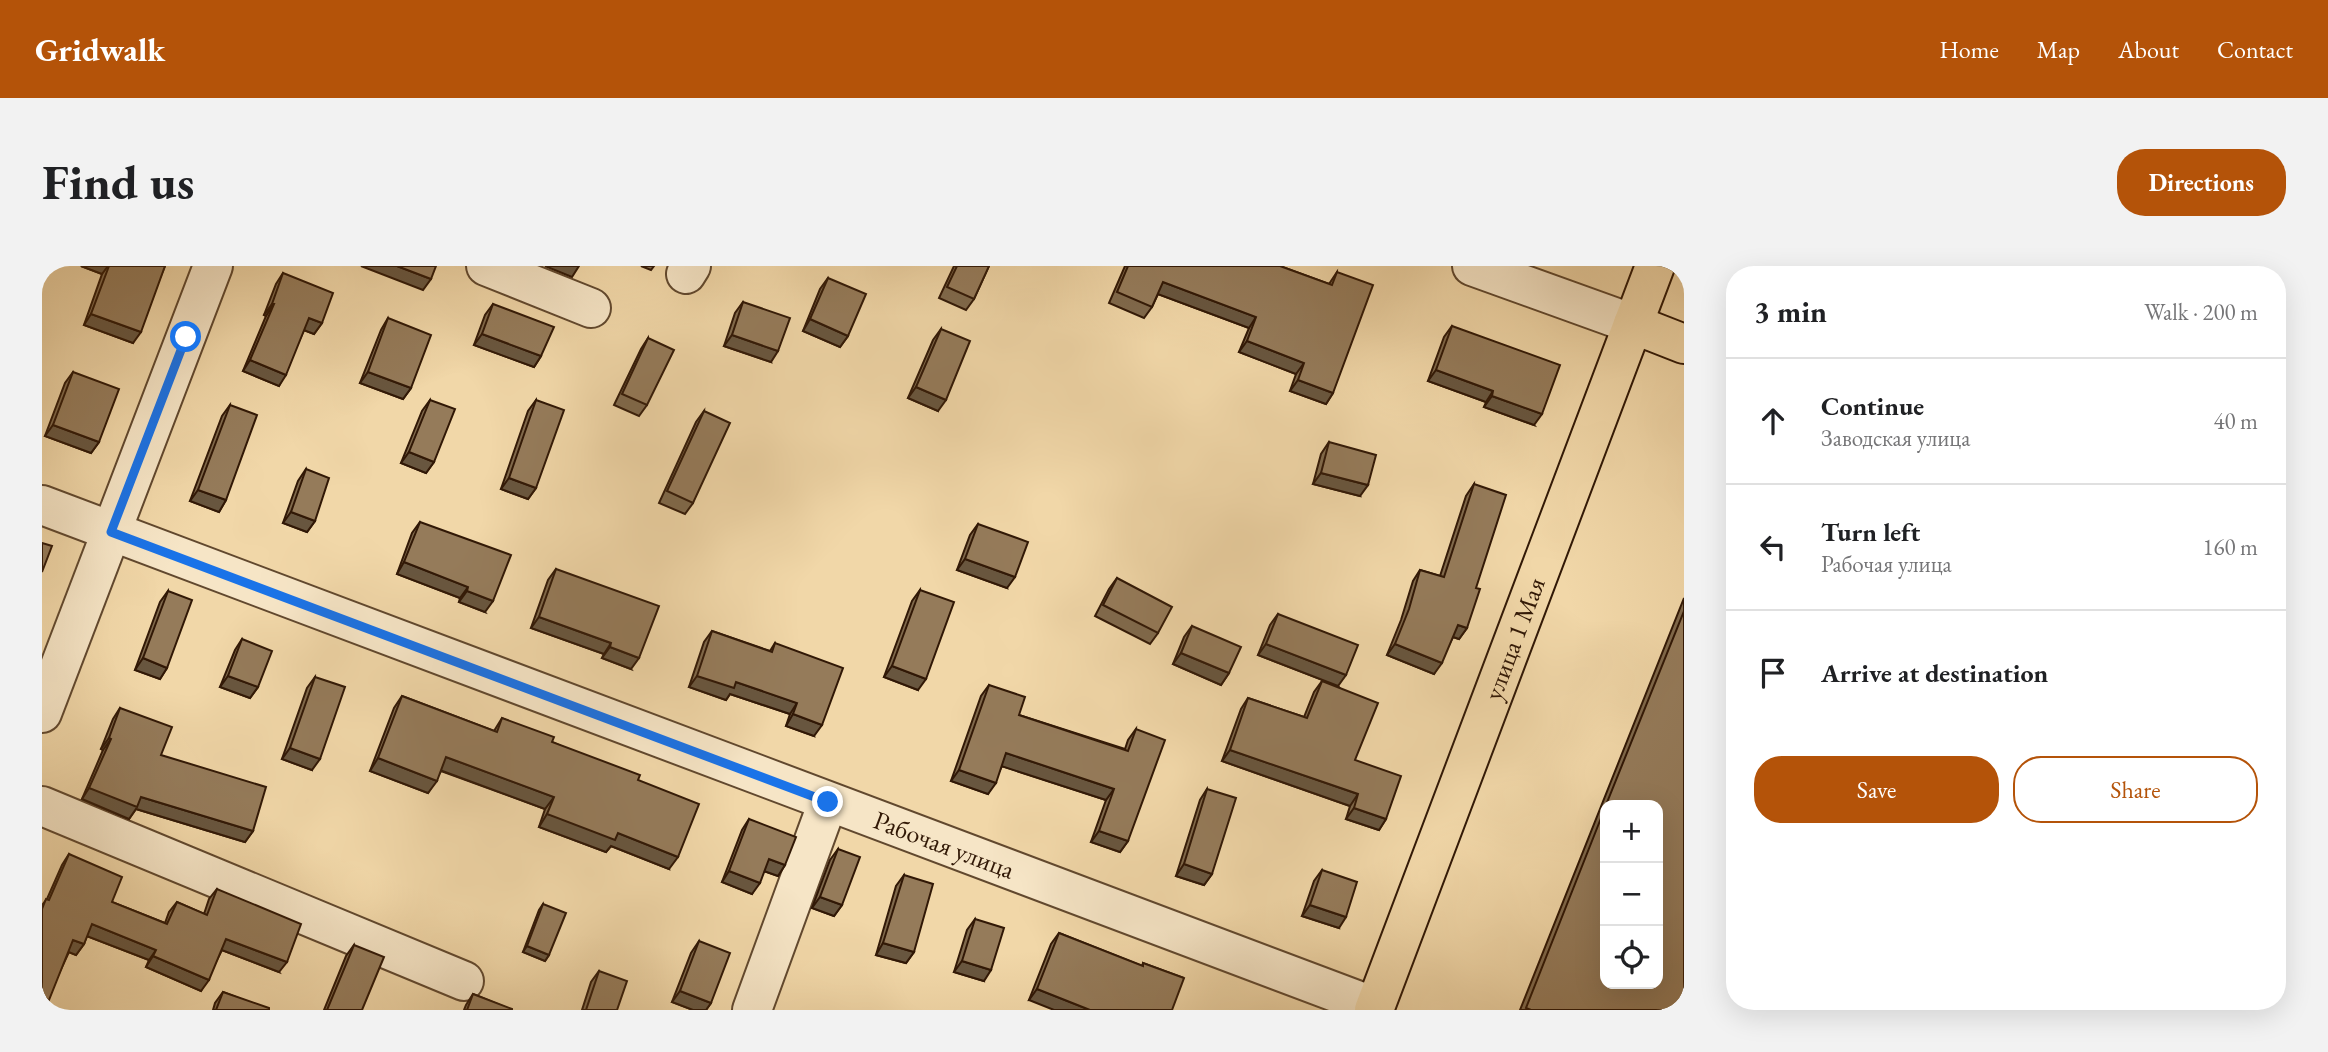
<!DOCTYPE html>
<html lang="en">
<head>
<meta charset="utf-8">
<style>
	:root { --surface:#fff; --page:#f2f2f2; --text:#202124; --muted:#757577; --line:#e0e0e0; --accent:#b45309 }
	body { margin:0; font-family:"EB Garamond",serif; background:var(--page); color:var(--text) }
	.controls { position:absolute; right:21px; bottom:21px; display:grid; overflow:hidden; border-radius:14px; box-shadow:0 7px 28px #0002 }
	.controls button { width:63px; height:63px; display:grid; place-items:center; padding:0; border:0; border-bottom:2px solid var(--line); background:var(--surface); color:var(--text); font:35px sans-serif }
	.stop { position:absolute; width:21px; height:21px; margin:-16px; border:5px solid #1a73e8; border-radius:50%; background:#fff }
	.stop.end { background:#1a73e8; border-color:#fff; box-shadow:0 2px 7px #0008 }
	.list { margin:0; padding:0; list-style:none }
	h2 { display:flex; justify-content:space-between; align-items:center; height:91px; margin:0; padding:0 28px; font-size:30px }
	h2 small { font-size:23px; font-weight:400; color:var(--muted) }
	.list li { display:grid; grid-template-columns:46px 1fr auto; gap:21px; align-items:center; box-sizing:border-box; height:126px; padding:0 28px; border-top:2px solid var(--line) }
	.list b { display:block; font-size:26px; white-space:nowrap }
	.list p { margin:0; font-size:23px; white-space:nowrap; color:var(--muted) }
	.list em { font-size:23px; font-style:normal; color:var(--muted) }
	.actions { display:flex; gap:14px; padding:21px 28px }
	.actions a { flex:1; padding:16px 0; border:2px solid var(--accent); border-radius:28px; text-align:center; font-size:24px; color:var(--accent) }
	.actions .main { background:var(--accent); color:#fff }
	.icon { flex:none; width:38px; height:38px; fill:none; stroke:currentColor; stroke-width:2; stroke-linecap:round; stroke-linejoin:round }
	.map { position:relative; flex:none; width:1642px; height:744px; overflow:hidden; border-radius:28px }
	header { display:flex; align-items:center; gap:42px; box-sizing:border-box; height:98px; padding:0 35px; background:var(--accent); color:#fff }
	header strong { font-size:33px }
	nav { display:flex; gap:38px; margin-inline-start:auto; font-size:24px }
	.intro { display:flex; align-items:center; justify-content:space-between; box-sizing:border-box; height:168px; padding:0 42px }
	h1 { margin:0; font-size:49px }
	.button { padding:18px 32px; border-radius:28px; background:var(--accent); color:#fff; font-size:24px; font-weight:700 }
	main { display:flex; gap:42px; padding:0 42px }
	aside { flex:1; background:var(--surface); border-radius:28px; box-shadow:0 7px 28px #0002 }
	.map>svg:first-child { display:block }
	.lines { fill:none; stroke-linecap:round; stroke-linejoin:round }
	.minor-casing { stroke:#61482e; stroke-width:42 }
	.major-casing { stroke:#311806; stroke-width:42 }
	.minor { stroke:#f6e5c6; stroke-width:38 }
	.major { stroke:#f1d7a8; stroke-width:38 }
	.wall { fill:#806a4d; stroke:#311806; stroke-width:2; fill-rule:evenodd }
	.shaded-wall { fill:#68563f; stroke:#311806; stroke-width:2 }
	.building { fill:#957b5a; stroke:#311806; stroke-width:2 }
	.route { stroke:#1a73e8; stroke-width:9 }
	.labels { text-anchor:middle; stroke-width:6; stroke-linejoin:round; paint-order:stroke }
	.street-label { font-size:26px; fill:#311806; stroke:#f6e5c6 }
</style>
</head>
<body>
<header>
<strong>Gridwalk</strong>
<nav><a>Home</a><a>Map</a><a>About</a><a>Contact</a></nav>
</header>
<div class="intro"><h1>Find us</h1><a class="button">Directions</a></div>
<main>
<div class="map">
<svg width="1642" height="744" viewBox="0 0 1642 744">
	<rect width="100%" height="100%" fill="#f1d7a8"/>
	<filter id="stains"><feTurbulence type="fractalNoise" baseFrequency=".00286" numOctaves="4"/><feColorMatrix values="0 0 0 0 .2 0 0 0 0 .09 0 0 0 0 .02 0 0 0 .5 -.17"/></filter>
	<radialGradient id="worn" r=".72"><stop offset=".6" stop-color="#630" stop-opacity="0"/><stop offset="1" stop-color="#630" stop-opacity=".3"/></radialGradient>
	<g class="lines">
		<g class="minor-casing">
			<g id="minor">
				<path d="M444 0 549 42"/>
				<path d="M1430 0 1591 58"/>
				<path d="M644 8 649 0"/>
				<path id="s1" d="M0 239 1333 741"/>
				<path d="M0 447 171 0"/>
				<path d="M0 540 422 715"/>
				<path d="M710 744 786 536"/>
			</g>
		</g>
		<g class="major-casing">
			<g id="major">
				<path d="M1591 58 1642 78"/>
				<path id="s2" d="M1332 744 1613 0"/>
			</g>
		</g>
		<use href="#minor" class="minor"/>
		<use href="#major" class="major"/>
	</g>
	<g class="wall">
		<path d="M39 0H123L91 77 42 59 60 8Z"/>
		<path d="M599 0H612L609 4Z"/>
		<path d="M912 0H947L932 33 924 44 897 32Z"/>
		<path d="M1083 0H1238L1287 18 1295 6 1291 127 1284 138 1248 125 1254 108 1197 86 1207 62 1116 28 1110 41 1102 52 1067 37Z"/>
		<path d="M241 7 280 57 272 68 262 64 237 120 201 105 224 50 222 49 234 18Z"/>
		<path d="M786 12 806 70 798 81 761 65 778 23Z"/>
		<path d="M701 36 729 96 682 80 693 47Z"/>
		<path d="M451 38 499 90 492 101 432 79 443 49Z"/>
		<path d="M346 52 369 122 361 133 318 117 339 64Z"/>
		<path d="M1410 60 1492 159 1442 141 1444 136 1386 115 1402 71Z"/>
		<path d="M899 63 896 145 866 132 891 74Z"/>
		<path d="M606 72 605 139 597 150 572 139 599 83Z"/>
		<path d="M31 106 57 176 49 187 3 170 23 117Z"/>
		<path d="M388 134 392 196 384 207 359 197 380 145Z"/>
		<path d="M494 134V222L486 233 459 223 486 145Z"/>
		<path d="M188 139 184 234 177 246 148 235 180 150Z"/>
		<path d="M662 145 651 237 643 248 617 237 654 156Z"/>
		<path d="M1287 176 1318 230 1271 218 1279 188Z"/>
		<path d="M264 203 273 255 265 266 241 257 256 215Z"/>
		<path d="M1432 218 1425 362 1417 373 1411 371 1392 408 1345 389 1359 354 1371 315 1378 304 1398 310 1424 230Z"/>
		<path d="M378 256 443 346 417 336 418 332 355 308 370 267Z"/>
		<path d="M936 258 965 322 915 304 928 269Z"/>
		<path d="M514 303 589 403 560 392 562 388 489 362 506 314Z"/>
		<path d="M1075 312 1116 367 1108 378 1053 350 1067 323Z"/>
		<path d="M878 324 876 424 842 411 870 335Z"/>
		<path d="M126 325 125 402 118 413 93 404 118 336Z"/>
		<path d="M1642 332V744H1478ZM1563 539H1616L1563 718Z"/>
		<path d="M1236 348 1296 420 1216 389 1228 359Z"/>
		<path d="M1150 360 1187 407 1179 419 1131 398 1142 371Z"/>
		<path d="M670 365 728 385 733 377 772 470 744 460 748 448 688 428 684 434 647 421 662 376Z"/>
		<path d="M200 373 216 421 208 432 178 421 193 384Z"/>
		<path d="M273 411 270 504 240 493 265 422Z"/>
		<path d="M1280 415 1313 494 1344 553 1337 564 1304 553 1308 540 1180 495 1199 443 1206 432 1262 451 1272 426Z"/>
		<path d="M947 419 977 449 1083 483 1086 474 1094 463 1086 575 1078 586 1049 576 1064 534 960 500 946 528 909 515 939 430Z"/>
		<path d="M360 430 452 465 460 452 510 476 596 514 627 603 569 580 564 586 497 561 503 543 399 505 386 527 328 505 352 442Z"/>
		<path d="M78 442 119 489 211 565 203 576 94 543 87 553 40 533 61 484 59 483 71 453Z"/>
		<path d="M1165 523 1170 608 1162 619 1134 610 1158 534Z"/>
		<path d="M707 553 743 599 736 610 722 605 710 628 680 616 700 564Z"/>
		<path d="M796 583 800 639 792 650 770 642 788 594Z"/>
		<path d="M27 588 70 636 123 657 127 646 135 636 162 648 167 633 175 623 237 706 180 684 159 725 104 701 107 694 45 670 42 678 34 689 27 686 0 744V639L5 633 20 599Z"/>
		<path d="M1280 604 1297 662 1260 650 1272 615Z"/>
		<path d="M862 609 872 686 864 697 834 689 854 620Z"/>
		<path d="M501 638 507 689 503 695 481 686 497 644Z"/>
		<path d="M933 653 942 715 912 706 925 664Z"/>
		<path d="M1017 667 1100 700 1101 697 1142 712 987 734 1009 678Z"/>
		<path d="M657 675 669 737 664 744H651L630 736 649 687Z"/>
		<path d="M312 679 320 744H282L304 690Z"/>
		<path d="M557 705 575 744H540L549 716Z"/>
		<path d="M181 726 227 744H171L173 737Z"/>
		<path d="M431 728 470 744H422L424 739Z"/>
	</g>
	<g class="shaded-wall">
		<path d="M39 0H66L60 8Z"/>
		<path d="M319 0H355L389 13 381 24Z"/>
		<path d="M503 0H537L530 11Z"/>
		<path d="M1121 16 1214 51 1207 62 1113 27Z"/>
		<path d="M230 38H232L224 50 222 49Z"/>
		<path d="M49 48 99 66 91 77 42 59Z"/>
		<path d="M267 52 280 57 272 68 259 63Z"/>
		<path d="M768 53 806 70 798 81 761 65Z"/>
		<path d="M440 68 499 90 492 101 432 79Z"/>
		<path d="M690 69 736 85 729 96 682 80Z"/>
		<path d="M1205 75 1262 97 1254 108 1197 86Z"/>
		<path d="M208 94 244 109 237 120 201 105Z"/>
		<path d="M1394 104 1451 125 1444 136 1386 115Z"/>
		<path d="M326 106 369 122 361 133 318 117Z"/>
		<path d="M1256 114 1291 127 1284 138 1248 125Z"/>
		<path d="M874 121 904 134 896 145 866 132Z"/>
		<path d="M1450 130 1500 148 1492 159 1442 141Z"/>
		<path d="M11 159 57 176 49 187 3 170Z"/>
		<path d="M367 186 392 196 384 207 359 197Z"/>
		<path d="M1279 207 1326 219 1318 230 1271 218Z"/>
		<path d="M467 212 494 222 486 233 459 223Z"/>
		<path d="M156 224 184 234 177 246 148 235Z"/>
		<path d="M249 246 273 255 265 266 241 257Z"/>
		<path d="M923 293 973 311 965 322 915 304Z"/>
		<path d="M362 296 426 321 418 332 355 308Z"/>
		<path d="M425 325 451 335 443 346 417 336Z"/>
		<path d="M497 351 569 377 562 388 489 362Z"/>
		<path d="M1416 359 1425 362 1417 373 1408 370Z"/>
		<path d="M1224 378 1304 409 1296 420 1216 389Z"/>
		<path d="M1353 378 1400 397 1392 408 1345 389Z"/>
		<path d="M568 381 597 392 589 403 560 392Z"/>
		<path d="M1139 387 1187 407 1179 419 1131 398Z"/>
		<path d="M101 392 125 402 118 413 93 404Z"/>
		<path d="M850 400 884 413 876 424 842 411Z"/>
		<path d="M186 410 216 421 208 432 178 421Z"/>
		<path d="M655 410 694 416 755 437 748 448 688 428 684 434 647 421Z"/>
		<path d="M751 448 780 459 772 470 744 460Z"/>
		<path d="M67 472 69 473 61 484 59 483Z"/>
		<path d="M248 482 278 493 270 504 240 493Z"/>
		<path d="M1188 484 1316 528 1308 540 1180 495Z"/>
		<path d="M964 487 1072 523 1064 534 956 499Z"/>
		<path d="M404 491 512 531 503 543 395 503Z"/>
		<path d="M336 492 395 515 386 527 328 505Z"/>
		<path d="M917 504 954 517 946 528 909 515Z"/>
		<path d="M47 522 99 531 211 565 203 576 94 543 87 553 40 533Z"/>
		<path d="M1312 542 1344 553 1337 564 1304 553Z"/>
		<path d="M505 548 576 567 636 591 627 603 569 580 564 586 497 561Z"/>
		<path d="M1057 565 1086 575 1078 586 1049 576Z"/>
		<path d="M727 593 743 599 736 610 719 604Z"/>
		<path d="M1142 598 1170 608 1162 619 1134 610Z"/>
		<path d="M687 605 718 617 710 628 680 616Z"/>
		<path d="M778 631 800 639 792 650 770 642Z"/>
		<path d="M1268 639 1304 651 1297 662 1260 650Z"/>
		<path d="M50 658 114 684 107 694 42 669Z"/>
		<path d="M184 673 245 696 237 706 177 683Z"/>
		<path d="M31 674 42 678 34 689 24 685Z"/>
		<path d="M841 677 872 686 864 697 834 689Z"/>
		<path d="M485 680 507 689 503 695 481 686Z"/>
		<path d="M111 690 167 714 159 725 104 701Z"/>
		<path d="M920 695 949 704 942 715 912 706Z"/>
		<path d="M995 723 1048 744H1012L987 734Z"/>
		<path d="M638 725 669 737 664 744H651L630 736Z"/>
	</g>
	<g class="building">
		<path d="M67 0H123L99 66 49 48Z"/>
		<path d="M355 0H394L389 13Z"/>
		<path d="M915 0H947L932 33 905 21Z"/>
		<path d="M1086 0H1238L1290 19 1295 6 1331 19 1291 127 1256 114 1262 97 1205 75 1214 51 1121 16 1110 41 1075 26Z"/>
		<path d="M241 7 291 27 280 57 267 52 244 109 208 94 232 38H230Z"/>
		<path d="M786 12 824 28 806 70 768 53Z"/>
		<path d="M701 36 748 52 736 85 690 69Z"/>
		<path d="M451 38 512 61 499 90 440 68Z"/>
		<path d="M346 52 389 69 369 122 326 106Z"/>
		<path d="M1410 60 1518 99 1500 148 1450 130 1451 125 1394 104Z"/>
		<path d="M899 63 928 75 904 134 874 121Z"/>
		<path d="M606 72 632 84 605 139 580 128Z"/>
		<path d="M31 106 77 123 57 176 11 159Z"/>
		<path d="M388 134 413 143 392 196 367 186Z"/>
		<path d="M494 134 522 144 494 222 467 212Z"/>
		<path d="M188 139 215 149 184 234 156 224Z"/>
		<path d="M662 145 688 157 651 237 625 225Z"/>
		<path d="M1287 176 1334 189 1326 219 1279 207Z"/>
		<path d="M264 203 287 212 273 255 249 246Z"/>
		<path d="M1432 218 1464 229 1434 322 1438 323 1425 362 1416 359 1400 397 1353 378 1367 343 1378 304 1402 311Z"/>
		<path d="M378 256 469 289 451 335 425 325 426 321 362 296Z"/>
		<path d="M936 258 986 276 973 311 923 293Z"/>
		<path d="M0 277 10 280 0 306Z"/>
		<path d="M514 303 617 340 597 392 568 381 569 377 497 351Z"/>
		<path d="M1075 312 1130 341 1116 367 1061 339Z"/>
		<path d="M878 324 912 336 884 413 850 400Z"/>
		<path d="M126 325 150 334 125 402 101 392Z"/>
		<path d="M1642 345V744H1489L1484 742 1563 542V718H1616V539H1564Z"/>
		<path d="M1236 348 1316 379 1304 409 1224 378Z"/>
		<path d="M1150 360 1199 381 1187 407 1139 387Z"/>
		<path d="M670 365 730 386 733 377 801 402 780 459 751 448 755 437 694 416 692 422 655 410Z"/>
		<path d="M200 373 230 385 216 421 186 410Z"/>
		<path d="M273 411 303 421 278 493 248 482Z"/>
		<path d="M1280 415 1336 437 1313 494 1359 510 1344 553 1312 542 1316 528 1188 484 1206 432 1265 452Z"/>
		<path d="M947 419 983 431 977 449 1086 485 1094 463 1123 474 1086 575 1057 565 1072 523 964 487 954 517 917 504Z"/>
		<path d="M360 430 455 466 460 452 512 471 510 476 598 509 596 514 657 538 636 591 576 567 573 574 505 548 512 531 404 491 395 515 336 492Z"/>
		<path d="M78 442 130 461 119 489 224 521 211 565 99 531 95 541 47 522 69 473 67 472Z"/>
		<path d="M1165 523 1194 532 1170 608 1142 598Z"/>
		<path d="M707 553 754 571 743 599 727 593 718 617 687 605Z"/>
		<path d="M796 583 818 591 800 639 778 631Z"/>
		<path d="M27 588 80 611 70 636 125 658 135 636 165 649 175 623 259 658 245 696 184 673 167 714 111 690 114 684 50 658 42 678 31 674 3 744H0V643L4 633 7 634Z"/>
		<path d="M1280 604 1315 616 1304 651 1268 639Z"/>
		<path d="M862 609 891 618 872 686 841 677Z"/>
		<path d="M501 638 524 647 507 689 485 680Z"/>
		<path d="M933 653 962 662 949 704 920 695Z"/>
		<path d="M1017 667 1101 700V697L1142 712 1130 744H1048L995 723Z"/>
		<path d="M657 675 688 687 669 737 638 725Z"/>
		<path d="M312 679 342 691 320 744H285Z"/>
		<path d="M557 705 585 715 575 744H544Z"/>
		<path d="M181 726 227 742V744H174Z"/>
		<path d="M431 728 470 743V744H425Z"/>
	</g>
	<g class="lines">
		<path class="route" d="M144 71 69 266 786 536"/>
	</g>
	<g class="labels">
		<g class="street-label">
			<text dy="9" stroke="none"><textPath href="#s2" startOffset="397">улица 1 Мая</textPath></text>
			<text dy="9" stroke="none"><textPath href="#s1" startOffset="964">Рабочая улица</textPath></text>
		</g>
	</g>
	<rect width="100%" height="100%" filter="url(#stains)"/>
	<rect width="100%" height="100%" fill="url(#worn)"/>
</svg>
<div class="controls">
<button>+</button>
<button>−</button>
<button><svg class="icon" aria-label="locate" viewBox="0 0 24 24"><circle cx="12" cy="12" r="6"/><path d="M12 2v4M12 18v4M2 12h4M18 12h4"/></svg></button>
</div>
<div class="stop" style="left:144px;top:71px"></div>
<div class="stop end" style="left:786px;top:536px"></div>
</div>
<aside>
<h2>3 min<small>Walk · 200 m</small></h2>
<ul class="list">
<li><svg class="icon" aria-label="ahead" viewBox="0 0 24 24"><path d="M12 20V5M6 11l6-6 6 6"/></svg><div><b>Continue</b><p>Заводская улица</p></div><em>40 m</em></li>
<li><svg class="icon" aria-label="left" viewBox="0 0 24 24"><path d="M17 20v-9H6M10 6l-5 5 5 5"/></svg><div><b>Turn left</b><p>Рабочая улица</p></div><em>160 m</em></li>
<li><svg class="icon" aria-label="arrive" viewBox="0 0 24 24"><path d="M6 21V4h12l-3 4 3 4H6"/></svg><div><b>Arrive at destination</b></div></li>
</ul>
<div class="actions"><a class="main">Save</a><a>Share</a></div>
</aside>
</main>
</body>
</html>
